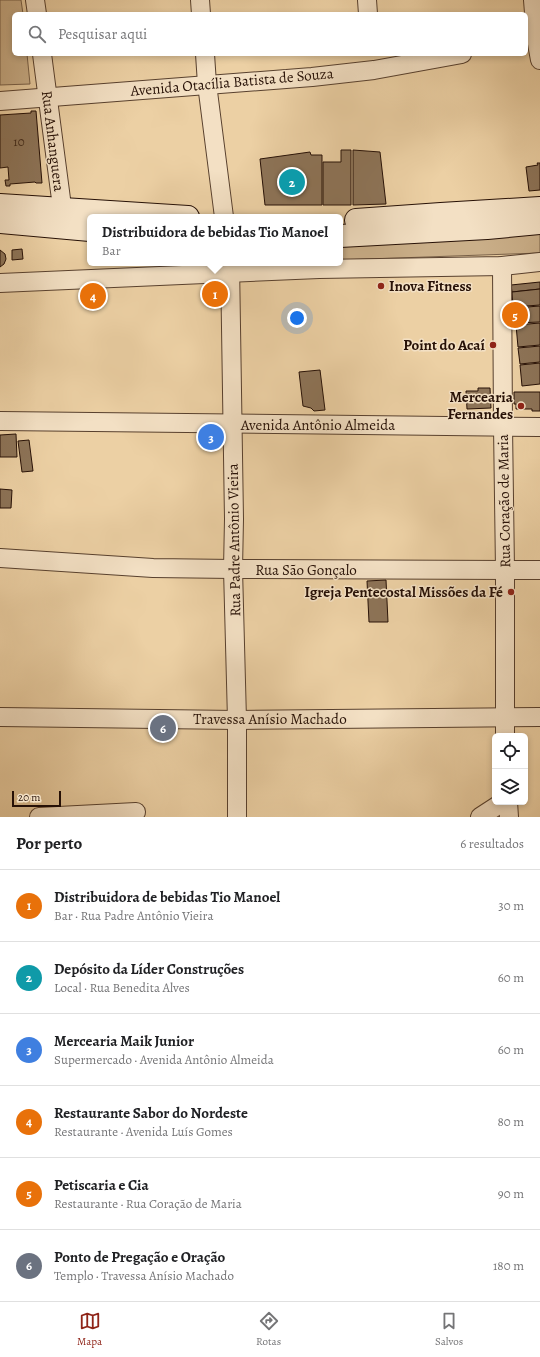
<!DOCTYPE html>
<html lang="pt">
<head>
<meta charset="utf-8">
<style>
	:root { --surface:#fff; --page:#f6f6f6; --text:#202124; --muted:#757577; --line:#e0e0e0; --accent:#8f2418 }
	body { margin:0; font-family:Alegreya,serif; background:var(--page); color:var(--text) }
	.controls { position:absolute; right:12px; bottom:12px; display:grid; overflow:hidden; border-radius:6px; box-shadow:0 2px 6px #0003 }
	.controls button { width:36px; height:36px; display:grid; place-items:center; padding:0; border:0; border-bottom:1px solid var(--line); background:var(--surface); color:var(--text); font:20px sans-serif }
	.scale { position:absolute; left:12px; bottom:10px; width:49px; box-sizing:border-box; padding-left:4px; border:2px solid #261006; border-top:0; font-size:11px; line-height:14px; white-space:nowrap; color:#261006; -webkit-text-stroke:3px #f3e0c4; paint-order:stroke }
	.you { position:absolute; left:297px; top:318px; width:14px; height:14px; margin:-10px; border:3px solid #fff; border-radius:50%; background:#1a73e8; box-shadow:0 0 0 6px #1a73e833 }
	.badge { display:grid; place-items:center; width:26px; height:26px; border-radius:50%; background:var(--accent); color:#fff; font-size:13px; font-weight:700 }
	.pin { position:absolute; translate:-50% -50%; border:2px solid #fff; box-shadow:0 1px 4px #0006 }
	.popup { position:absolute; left:87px; top:214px; width:256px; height:52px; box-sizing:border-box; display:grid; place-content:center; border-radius:6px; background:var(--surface); filter:drop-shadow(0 1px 3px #0005); font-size:13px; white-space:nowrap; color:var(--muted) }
	.popup b { font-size:15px; color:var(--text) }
	.popup::after { content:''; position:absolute; left:50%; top:100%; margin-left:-8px; border:8px solid transparent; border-top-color:var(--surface) }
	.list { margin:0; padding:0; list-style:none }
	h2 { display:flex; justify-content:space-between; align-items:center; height:52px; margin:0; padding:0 16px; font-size:17px }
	h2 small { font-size:13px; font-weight:400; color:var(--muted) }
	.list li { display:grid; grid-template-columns:26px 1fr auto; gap:12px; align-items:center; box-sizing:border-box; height:72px; padding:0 16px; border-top:1px solid var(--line) }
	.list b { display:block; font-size:15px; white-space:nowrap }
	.list p { margin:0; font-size:13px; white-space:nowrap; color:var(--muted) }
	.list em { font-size:13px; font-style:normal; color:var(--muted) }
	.icon { flex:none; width:22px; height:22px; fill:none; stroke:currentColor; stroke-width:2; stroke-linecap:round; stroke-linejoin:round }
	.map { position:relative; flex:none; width:540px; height:817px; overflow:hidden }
	.search { position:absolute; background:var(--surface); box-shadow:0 2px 6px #0003; left:12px; right:12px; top:12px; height:44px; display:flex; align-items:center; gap:10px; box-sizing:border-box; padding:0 14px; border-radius:6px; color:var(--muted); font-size:15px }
	.sheet { height:484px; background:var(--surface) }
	nav { display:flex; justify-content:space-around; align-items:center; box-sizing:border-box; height:56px; border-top:1px solid var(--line); background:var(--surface); font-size:11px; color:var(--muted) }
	nav a { display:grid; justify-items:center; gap:2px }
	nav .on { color:var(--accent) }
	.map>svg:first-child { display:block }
	.green { fill:#caaf89; stroke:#786048 }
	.building { fill:#8d7458; stroke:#261006 }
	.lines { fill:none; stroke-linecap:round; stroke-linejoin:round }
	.street-casing { stroke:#58402e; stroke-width:20 }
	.secondary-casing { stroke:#261006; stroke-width:24 }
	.street { stroke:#f3e0c4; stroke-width:18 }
	.secondary { stroke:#f3e0c4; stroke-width:22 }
	.poi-dot { fill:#8f2418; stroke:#f3e0c4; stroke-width:1.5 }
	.labels { text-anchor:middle; stroke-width:3; stroke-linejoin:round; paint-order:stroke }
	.number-label { font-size:13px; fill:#40291a }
	.street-label { font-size:15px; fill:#261006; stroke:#f3e0c4 }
	.poi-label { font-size:15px; font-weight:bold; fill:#261006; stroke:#f3e0c4; text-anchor:end }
</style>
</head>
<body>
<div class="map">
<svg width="540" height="817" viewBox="0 0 540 817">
	<rect width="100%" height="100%" fill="#ecd0a4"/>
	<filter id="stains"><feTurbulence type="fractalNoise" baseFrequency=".005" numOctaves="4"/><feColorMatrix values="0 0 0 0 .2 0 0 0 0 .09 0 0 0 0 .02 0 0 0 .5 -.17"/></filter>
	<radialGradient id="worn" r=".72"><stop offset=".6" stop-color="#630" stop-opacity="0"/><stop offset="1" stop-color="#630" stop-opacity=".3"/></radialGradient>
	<g class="green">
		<path d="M0 0H21L23 14H14V54H27L30 84 0 85Z"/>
		<path d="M540 229V253L340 260V243Z"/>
	</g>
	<g class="building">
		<path d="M31 111H36L42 183H36L35 182 10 184V186H6L5 180H9L8 167 0 168V115L31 113Z"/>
		<path d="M341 150H351V205H323V162H341Z"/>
		<path d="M353 150 380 152 386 204 353 205Z"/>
		<path d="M310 152 311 155H322V205H265L260 159Z"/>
		<path d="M537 163H540V190L529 191 526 167 538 165Z"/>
		<path d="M22 249 23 259 12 260V250Z"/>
		<path d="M0 250 5 254 6 259 4 264 0 267Z"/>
		<path d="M540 282V289L512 292 511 285Z"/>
		<path d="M540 289V305L513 307 512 292Z"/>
		<path d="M540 306V322L515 323 514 308Z"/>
		<path d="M540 323V345L518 347 516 325Z"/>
		<path d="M540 346V362L520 364 518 348Z"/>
		<path d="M540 363V384L522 386 520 365Z"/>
		<path d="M320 370 325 410 314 411 311 408 303 406 299 372Z"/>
		<path d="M478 388H490L491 408 467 409 466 391H478Z"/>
		<path d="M514 392H540V411H532V409H516V404H514Z"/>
		<path d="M16 434 17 457H0V435Z"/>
		<path d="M29 440 33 471 22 472 18 441Z"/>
		<path d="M0 489 12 490 11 508H0Z"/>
		<path d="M386 580 388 622H369L367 581Z"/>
	</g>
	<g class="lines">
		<g class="street-casing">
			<g id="street">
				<path d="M35 0 37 14"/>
				<path d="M200 0 201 14"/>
				<path d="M367 0 368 14"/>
				<path d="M533 0 536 38 540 60"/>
				<path d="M42 54 64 222"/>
				<path d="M205 54 207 84 224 217"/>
				<path d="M0 101 312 77 374 70 462 54"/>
				<path d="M230 263 234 519 233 569 237 720V817"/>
				<path d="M502 266 503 426 505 570V736"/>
				<path d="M0 283 319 269 502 266 540 262"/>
				<path d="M0 421 540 427"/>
				<path d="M0 558 153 568 233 569 540 570"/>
				<path d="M0 717 237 720 540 717"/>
				<path d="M508 802 509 817"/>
				<path d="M39 817 136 812"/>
				<path d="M480 817 503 802"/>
			</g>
		</g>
		<g class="secondary-casing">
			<g id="secondary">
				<path d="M0 205 188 217"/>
				<path d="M356 220 441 214 540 208"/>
				<path d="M0 222 90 230"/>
				<path d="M340 236 487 228 540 223"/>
			</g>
		</g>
		<use href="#street" class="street"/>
		<use href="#secondary" class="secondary"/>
	</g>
	<g class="poi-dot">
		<circle cx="381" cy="286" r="4"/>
		<circle cx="493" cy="345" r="4"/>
		<circle cx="521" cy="406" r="4"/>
		<circle cx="511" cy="592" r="4"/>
	</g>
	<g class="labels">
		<g class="number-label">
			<text x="19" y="146">10</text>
		</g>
		<g class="street-label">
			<text transform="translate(232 82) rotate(-5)" y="5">Avenida Otacília Batista de Souza</text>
			<text transform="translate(53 141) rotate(83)" y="5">Rua Anhanguera</text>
			<text x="318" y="430">Avenida Antônio Almeida</text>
			<text transform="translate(504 501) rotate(-91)" y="5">Rua Coração de Maria</text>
			<text transform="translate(234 540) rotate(-91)" y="5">Rua Padre Antônio Vieira</text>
			<text x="306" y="575">Rua São Gonçalo</text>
			<text x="270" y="724">Travessa Anísio Machado</text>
		</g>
		<g class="poi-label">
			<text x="389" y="291" text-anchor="start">Inova Fitness</text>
			<text x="485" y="350">Point do Acaí</text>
			<text x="513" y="402">Mercearia<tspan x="513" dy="17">Fernandes</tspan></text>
			<text x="503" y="597">Igreja Pentecostal Missões da Fé</text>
		</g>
	</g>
	<rect width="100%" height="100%" filter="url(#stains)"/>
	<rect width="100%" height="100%" fill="url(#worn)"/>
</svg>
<div class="controls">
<button><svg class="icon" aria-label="locate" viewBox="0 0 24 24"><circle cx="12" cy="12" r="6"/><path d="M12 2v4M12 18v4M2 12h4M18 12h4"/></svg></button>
<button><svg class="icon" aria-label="layers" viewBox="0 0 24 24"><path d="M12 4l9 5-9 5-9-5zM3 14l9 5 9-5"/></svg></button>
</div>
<div class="scale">20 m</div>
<div class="you"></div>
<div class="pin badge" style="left:215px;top:294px;background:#e8710a">1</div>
<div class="popup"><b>Distribuidora de bebidas Tio Manoel</b>Bar</div>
<div class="pin badge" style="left:292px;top:182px;background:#0f9aa8">2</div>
<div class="pin badge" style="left:211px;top:437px;background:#3f7fe0">3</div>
<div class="pin badge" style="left:93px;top:296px;background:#e8710a">4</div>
<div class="pin badge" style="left:515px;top:315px;background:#e8710a">5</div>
<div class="pin badge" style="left:163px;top:728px;background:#6b7280">6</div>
<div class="search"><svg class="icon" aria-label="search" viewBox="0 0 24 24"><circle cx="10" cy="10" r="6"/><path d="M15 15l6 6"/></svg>Pesquisar aqui</div>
</div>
<section class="sheet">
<h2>Por perto<small>6 resultados</small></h2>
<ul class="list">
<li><span class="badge" style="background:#e8710a">1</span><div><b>Distribuidora de bebidas Tio Manoel</b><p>Bar · Rua Padre Antônio Vieira</p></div><em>30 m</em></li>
<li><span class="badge" style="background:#0f9aa8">2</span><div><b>Depósito da Líder Construções</b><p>Local · Rua Benedita Alves</p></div><em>60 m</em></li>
<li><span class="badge" style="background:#3f7fe0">3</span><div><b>Mercearia Maik Junior</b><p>Supermercado · Avenida Antônio Almeida</p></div><em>60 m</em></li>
<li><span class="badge" style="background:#e8710a">4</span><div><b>Restaurante Sabor do Nordeste</b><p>Restaurante · Avenida Luís Gomes</p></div><em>80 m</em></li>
<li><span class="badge" style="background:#e8710a">5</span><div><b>Petiscaria e Cia</b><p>Restaurante · Rua Coração de Maria</p></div><em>90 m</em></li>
<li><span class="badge" style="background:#6b7280">6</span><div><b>Ponto de Pregação e Oração</b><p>Templo · Travessa Anísio Machado</p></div><em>180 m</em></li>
</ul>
</section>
<nav>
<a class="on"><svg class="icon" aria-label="map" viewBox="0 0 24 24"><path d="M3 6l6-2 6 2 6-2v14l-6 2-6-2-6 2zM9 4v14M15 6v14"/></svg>Mapa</a>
<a><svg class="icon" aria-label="directions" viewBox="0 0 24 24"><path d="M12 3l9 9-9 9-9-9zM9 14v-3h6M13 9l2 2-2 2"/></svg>Rotas</a>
<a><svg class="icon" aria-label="saved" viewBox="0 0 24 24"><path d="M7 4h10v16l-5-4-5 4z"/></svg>Salvos</a>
</nav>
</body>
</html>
